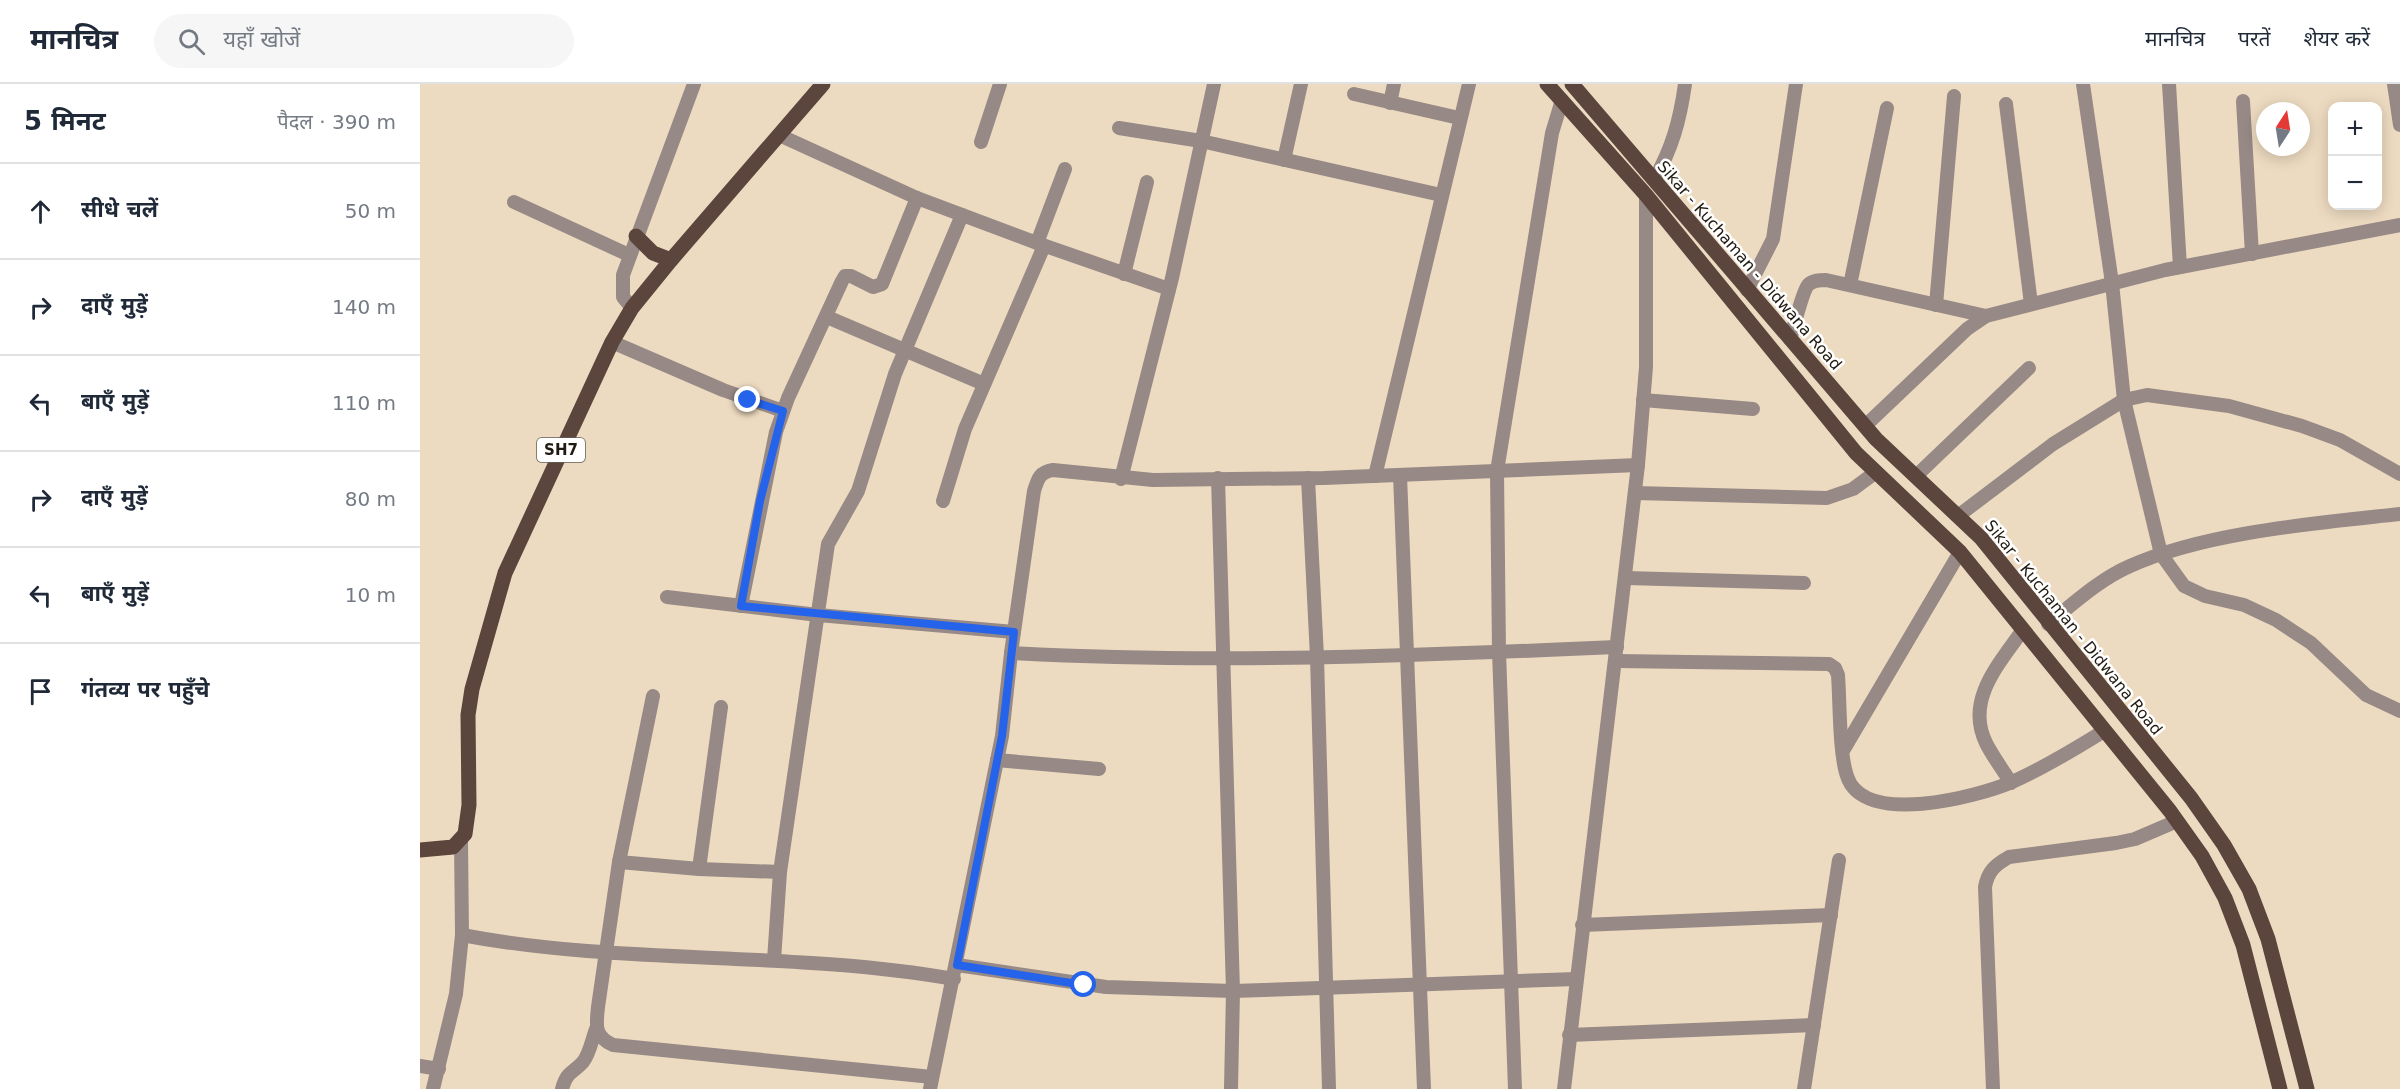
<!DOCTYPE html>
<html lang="hi">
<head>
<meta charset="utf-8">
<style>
	:root { --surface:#fff; --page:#f6f6f7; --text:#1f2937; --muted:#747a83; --line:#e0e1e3 }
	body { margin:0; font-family:"DejaVu Sans","Noto Sans Devanagari",sans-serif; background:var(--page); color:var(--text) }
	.controls { position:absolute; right:18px; top:18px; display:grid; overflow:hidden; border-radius:12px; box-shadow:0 3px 15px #0003 }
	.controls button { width:54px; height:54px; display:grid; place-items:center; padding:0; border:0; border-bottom:2px solid var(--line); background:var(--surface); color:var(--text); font:30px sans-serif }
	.compass { position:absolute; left:1836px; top:18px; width:54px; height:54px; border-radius:50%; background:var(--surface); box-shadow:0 3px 15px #0003; rotate:12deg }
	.stop { position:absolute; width:18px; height:18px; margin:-14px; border:4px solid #2563eb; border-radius:50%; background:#fff }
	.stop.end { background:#2563eb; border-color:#fff; box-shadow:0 2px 6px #0008 }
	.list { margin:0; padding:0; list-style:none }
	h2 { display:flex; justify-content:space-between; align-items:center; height:78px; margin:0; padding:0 24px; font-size:26px }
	h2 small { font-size:20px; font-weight:400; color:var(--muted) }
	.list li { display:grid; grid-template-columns:39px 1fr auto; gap:18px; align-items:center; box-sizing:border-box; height:96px; padding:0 24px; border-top:2px solid var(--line) }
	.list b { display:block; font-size:22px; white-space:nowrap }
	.list em { font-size:20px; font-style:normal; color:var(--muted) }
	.icon { flex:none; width:33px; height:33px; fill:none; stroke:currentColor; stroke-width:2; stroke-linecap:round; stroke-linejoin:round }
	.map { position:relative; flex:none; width:1980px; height:1005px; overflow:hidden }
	header { display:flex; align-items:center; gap:36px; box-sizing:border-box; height:84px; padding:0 30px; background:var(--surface); border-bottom:2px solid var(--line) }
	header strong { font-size:28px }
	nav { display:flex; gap:33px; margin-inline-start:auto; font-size:21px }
	.search { width:420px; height:54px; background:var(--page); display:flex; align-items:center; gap:15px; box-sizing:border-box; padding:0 21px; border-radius:33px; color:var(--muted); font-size:22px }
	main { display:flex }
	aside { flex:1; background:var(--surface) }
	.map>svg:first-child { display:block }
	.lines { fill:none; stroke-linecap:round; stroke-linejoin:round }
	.minor { stroke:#978985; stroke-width:14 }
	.primary { stroke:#5b453d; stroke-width:15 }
	.route { stroke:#2563eb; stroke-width:8 }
	.labels { text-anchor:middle; stroke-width:5; stroke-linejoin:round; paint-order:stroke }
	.shield { fill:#fff; stroke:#635f58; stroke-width:1.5 }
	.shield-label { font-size:15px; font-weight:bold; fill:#201a10 }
	.street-label { font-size:16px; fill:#201a10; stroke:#fff }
</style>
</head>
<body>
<header>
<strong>मानचित्र</strong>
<div class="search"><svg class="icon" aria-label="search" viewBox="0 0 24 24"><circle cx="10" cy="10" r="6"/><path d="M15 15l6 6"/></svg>यहाँ खोजें</div>
<nav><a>मानचित्र</a><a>परतें</a><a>शेयर करें</a></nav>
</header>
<main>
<aside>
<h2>5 मिनट<small>पैदल · 390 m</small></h2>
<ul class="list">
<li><svg class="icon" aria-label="ahead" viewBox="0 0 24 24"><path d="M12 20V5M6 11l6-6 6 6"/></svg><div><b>सीधे चलें</b></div><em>50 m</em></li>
<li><svg class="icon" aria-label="right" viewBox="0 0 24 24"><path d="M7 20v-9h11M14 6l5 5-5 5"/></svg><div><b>दाएँ मुड़ें</b></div><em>140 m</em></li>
<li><svg class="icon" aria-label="left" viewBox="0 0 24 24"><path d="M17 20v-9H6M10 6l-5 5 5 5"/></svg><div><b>बाएँ मुड़ें</b></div><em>110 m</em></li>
<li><svg class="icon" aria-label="right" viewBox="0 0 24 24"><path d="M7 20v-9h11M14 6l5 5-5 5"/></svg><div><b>दाएँ मुड़ें</b></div><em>80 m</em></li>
<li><svg class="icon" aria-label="left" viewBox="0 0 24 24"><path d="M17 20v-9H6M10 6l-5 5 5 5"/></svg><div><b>बाएँ मुड़ें</b></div><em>10 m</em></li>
<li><svg class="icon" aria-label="arrive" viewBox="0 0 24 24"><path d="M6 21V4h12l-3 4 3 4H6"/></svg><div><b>गंतव्य पर पहुँचे</b></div></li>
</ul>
</aside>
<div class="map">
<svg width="1980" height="1005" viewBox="0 0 1980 1005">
	<rect width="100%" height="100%" fill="#eddbc1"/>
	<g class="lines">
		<g class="minor">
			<path d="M1663 0 1692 199 1704 316 1741 470 1764 502 1785 512 1824 521 1856 536 1891 559 1946 611 1980 627"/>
			<path d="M1749 0 1760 183"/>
			<path d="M1974 0 1980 41"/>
			<path d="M934 10 1039 34"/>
			<path d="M1823 17 1832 170"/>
			<path d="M970 19 974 0"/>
			<path d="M1586 20 1611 220"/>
			<path d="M699 44 781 57 1021 111"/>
			<path d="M359 51 497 114 617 159 749 205"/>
			<path d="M561 58 580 0"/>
			<path d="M864 76 881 0"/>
			<path d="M1234 96C1252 65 1260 36 1265 0"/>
			<path d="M94 118 209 171"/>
			<path d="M617 159 645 85"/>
			<path d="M704 190 727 98"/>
			<path d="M1430 201 1467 24"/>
			<path d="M1327 206 1353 155 1376 0"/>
			<path d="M1516 221 1534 12"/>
			<path d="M212 224 203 213V191L274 0"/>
			<path d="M407 233 564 300"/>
			<path d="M1370 255C1374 244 1382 208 1388 201 1393 196 1400 196 1406 196L1566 232"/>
			<path d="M192 258 303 306 363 327"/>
			<path d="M1223 316 1333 325"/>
			<path d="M1445 342 1547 245 1566 232 1745 186 1980 141"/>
			<path d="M980 391 1004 1005"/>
			<path d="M955 392 1049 0"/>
			<path d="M1496 392 1609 284"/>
			<path d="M798 394 813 907 811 1005"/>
			<path d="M888 394 897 573 909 1005"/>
			<path d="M701 395 752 194 794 0"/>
			<path d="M1215 409 1407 414 1433 405 1456 388"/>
			<path d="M523 417 545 345 624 162"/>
			<path d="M1538 432 1633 360 1704 316 1727 311 1809 322 1882 342 1920 356 1980 390"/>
			<path d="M1206 494 1384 499"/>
			<path d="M247 513 398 531 594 548"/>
			<path d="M321 522 356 348 368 314 422 197 425 192H431L453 203 462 200 497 114"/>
			<path d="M1628 540C1654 519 1680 495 1710 482 1785 448 1898 439 1980 430"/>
			<path d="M591 569C793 580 995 572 1197 563"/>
			<path d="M1196 577 1409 580 1415 584 1418 591C1420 617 1419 669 1427 692 1443 743 1557 713 1592 698 1624 684 1655 665 1684 647"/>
			<path d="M233 612 199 778 178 923C176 942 174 952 193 961L512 993"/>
			<path d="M1424 665 1540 468"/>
			<path d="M577 676 679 685"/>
			<path d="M1591 699C1583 686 1573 673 1566 659 1545 616 1579 580 1602 547"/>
			<path d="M199 778 279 785 360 788"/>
			<path d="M279 785 301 623"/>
			<path d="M1162 841 1411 831"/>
			<path d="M42 851C205 882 371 866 534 895"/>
			<path d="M354 876 360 788 408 460 438 407 475 290 542 131"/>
			<path d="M537 881 686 903 813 907 1156 895"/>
			<path d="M1149 951 1394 941"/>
			<path d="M0 982 19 985"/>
			<path d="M13 1005 36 910 42 851 41 756"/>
			<path d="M142 1005C147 987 152 990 163 978 170 969 172 955 176 945"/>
			<path d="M510 1005 582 652 591 569 614 407C618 394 620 388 633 386L733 396 904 394 1218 381"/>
			<path d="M1095 1005 1079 568 1077 387 1132 49 1142 16"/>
			<path d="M1144 1005 1218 381 1226 283V111"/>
			<path d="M1384 1005 1419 776"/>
			<path d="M1573 1005 1565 803C1568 787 1575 781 1589 773L1696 759 1715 755 1757 737"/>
		</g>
		<g class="primary">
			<path d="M1127 0 1226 111 1436 369 1540 468 1750 727 1782 772 1805 814 1823 861 1860 1005"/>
			<path d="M1152 0 1456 355 1561 454 1771 714 1804 761 1829 805 1848 855 1887 1005"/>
			<path d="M216 152 233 169 251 176"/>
			<path d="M0 766 33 763 45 750 49 721 48 631 52 605 85 489 192 258 212 224 251 176 403 0"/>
		</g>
	</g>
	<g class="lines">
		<path class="route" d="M328 316 363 327 340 417 321 522 594 548 582 652 537 881 664 901"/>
	</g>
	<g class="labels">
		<rect class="shield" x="117" y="354" width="48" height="24" rx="4.5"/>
		<g class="shield-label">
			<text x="141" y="371">SH7</text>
		</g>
		<g class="street-label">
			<text transform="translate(1330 181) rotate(49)" y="6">Sikar - Kuchaman - Didwana Road</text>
			<text transform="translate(1654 543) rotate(51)" y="6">Sikar - Kuchaman - Didwana Road</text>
		</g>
	</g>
</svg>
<div class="controls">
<button>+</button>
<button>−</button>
</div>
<svg class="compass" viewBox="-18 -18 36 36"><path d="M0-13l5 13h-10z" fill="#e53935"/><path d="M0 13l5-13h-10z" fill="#747a83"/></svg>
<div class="stop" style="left:664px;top:901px"></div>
<div class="stop end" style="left:328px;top:316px"></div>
</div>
</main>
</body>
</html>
